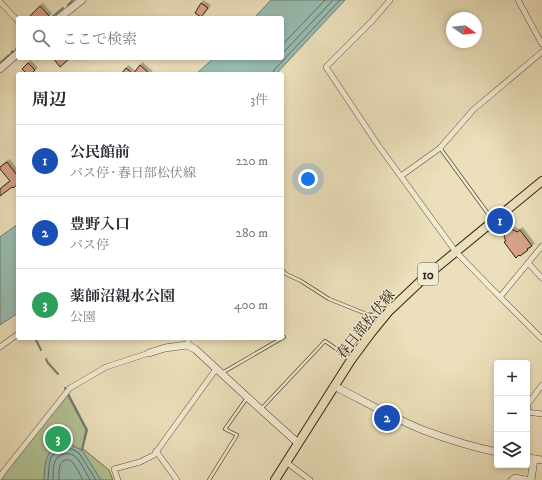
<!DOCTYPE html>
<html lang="ja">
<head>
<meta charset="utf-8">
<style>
	:root { --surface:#fff; --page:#f2f2f3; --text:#2b2b33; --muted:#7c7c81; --line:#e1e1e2; --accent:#8f2418 }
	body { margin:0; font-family:"IM FELL DW Pica","Noto Serif JP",serif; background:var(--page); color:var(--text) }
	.controls { position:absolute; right:12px; bottom:12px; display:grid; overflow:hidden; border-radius:4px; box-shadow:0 2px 6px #0003 }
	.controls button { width:36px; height:36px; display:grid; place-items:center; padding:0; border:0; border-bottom:1px solid var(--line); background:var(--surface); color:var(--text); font:20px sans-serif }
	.compass { position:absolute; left:446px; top:12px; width:36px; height:36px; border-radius:50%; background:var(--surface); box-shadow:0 2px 6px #0003; rotate:104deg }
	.you { position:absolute; left:308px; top:179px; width:14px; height:14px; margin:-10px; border:3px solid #fff; border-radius:50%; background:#1a73e8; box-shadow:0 0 0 6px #1a73e833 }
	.badge { display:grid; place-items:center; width:26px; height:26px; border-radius:50%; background:var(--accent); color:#fff; font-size:13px; font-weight:700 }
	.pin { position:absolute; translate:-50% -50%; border:2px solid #fff; box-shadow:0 1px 4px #0006 }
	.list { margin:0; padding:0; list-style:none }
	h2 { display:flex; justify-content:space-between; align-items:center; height:52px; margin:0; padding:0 16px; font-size:17px }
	h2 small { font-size:13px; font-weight:400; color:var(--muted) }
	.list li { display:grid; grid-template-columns:26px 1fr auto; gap:12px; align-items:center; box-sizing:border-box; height:72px; padding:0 16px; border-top:1px solid var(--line) }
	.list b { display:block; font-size:15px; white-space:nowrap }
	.list p { margin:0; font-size:13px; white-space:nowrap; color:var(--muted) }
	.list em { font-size:13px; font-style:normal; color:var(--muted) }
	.icon { flex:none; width:22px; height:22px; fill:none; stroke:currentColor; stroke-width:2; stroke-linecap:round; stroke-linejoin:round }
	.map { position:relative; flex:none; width:542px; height:480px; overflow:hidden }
	.search { position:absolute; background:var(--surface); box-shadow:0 2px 6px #0003; left:16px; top:16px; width:268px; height:44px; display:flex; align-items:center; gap:10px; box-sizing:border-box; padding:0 14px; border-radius:4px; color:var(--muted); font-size:15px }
	.panel { position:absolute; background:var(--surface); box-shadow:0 2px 6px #0003; left:16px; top:72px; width:268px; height:268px; border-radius:4px }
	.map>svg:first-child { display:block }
	.green { fill:#b2c394; stroke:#727254 }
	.water { fill:#98bdb1; stroke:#6f7f73 }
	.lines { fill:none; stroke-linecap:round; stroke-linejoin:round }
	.shore { stroke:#647063; stroke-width:1 }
	.stream { stroke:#6f7f73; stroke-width:2 }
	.building { fill:#d7a488; stroke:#312215; filter:url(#shadow) }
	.service-casing { stroke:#60523e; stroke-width:4 }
	.minor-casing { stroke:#60523e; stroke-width:6 }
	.tertiary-casing { stroke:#60523e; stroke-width:8 }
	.primary-casing { stroke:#312215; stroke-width:10 }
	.service { stroke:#f2ebd3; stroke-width:2.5 }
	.minor { stroke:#f2ebd3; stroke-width:5 }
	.tertiary { stroke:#f2ebd3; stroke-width:7 }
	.primary { stroke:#ebe0bb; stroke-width:8 }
	.labels { text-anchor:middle; stroke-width:3; stroke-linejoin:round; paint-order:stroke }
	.shield { fill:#f2ebd3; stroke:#6b5e4e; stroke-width:1 }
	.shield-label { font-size:13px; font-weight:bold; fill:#312215 }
	.street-label { font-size:14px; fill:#312215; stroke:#f2ebd3 }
</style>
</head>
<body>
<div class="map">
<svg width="542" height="480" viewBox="0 0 542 480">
	<defs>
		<filter id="shadow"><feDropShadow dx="2.5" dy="-2.5" stdDeviation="0" flood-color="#0004"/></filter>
	</defs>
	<rect width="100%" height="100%" fill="#ebe0bb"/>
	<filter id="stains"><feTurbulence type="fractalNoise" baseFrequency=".005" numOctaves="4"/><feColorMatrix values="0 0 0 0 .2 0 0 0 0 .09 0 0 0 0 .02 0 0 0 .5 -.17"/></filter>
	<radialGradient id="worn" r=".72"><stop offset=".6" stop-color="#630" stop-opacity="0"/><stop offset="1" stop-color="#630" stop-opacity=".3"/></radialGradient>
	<path class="green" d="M67 394 86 430 82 448 109 470 113 480H1L6 472Z"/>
	<g class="water">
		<path d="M271 0H345L276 74H196L214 58H282V18H254Z"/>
		<path d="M18 224V313L0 325V237Z"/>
		<path d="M68 444 73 446 82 450 101 480H44C45 460 45 448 68 444Z"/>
	</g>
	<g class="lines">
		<g class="shore">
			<path d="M282 45 325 0"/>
			<path d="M282 54 333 0"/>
			<path d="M273 74 274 70 340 0"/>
			<path d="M48 480 49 466 51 457 57 451 68 449H72L79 453 96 480"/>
			<path d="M53 480C53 470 52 456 65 454 69 453 74 455 77 458 82 464 86 473 90 480"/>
			<path d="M59 480C59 474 58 462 65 460 67 459 69 460 71 461 75 464 80 475 83 480"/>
		</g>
		<g class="stream">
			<path d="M68 5 73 0"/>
			<path d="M51 18 63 8"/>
			<path d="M16 49 18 47"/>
			<path d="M11 53 13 51"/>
			<path d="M0 63 9 55"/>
			<path d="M35 338 41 350"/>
			<path d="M46 359 48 363 58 374"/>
			<path d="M65 388 87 430 82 450"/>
		</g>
	</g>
	<g class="building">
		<path d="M201 3 208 8 201 17 195 13Z"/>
		<path d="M40 6 49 16 47 18H28Z"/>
		<path d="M53 58H70L60 67Z"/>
		<path d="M28 63 35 70 31 74H27L22 69Z"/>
		<path d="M140 65 150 74H121L126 68 133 74Z"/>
		<path d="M7 162 16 174 18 173V184L13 188 12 187 0 196V189L10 181 0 169V167Z"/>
		<path d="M508 229H511L517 232 520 230 532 246 527 249 528 250 520 256 519 255 516 258 504 242 506 241 504 237 506 231Z"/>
	</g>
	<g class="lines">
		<g class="service-casing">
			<g id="service">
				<path d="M440 148 492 219"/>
				<path d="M282 270 286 274 301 281 329 299 379 319"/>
				<path d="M222 373 284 337"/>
				<path d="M261 409 325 341 351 359"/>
				<path d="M209 480 237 435 225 429 247 398"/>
			</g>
		</g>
		<g class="minor-casing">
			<g id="minor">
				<path d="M390 0 372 21 326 67 378 145 456 252 500 297 542 339"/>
				<path d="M518 0 542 44"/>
				<path d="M0 2 18 21"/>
				<path d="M401 176 440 148 473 110 542 52"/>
				<path d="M528 263 542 278"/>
				<path d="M500 297 542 246"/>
				<path d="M187 345 189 338"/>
				<path d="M0 347 18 334"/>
				<path d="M542 385 528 404 527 412 542 414"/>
				<path d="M156 451 177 480"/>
				<path d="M286 462 310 480"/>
				<path d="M0 477 4 471 70 388 106 367 149 353"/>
				<path d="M118 480 114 469 140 462 154 455 216 369"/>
				<path d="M511 480 515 477 531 480"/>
			</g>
		</g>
		<g class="tertiary-casing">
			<g id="tertiary">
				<path d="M59 18 82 0"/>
				<path d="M0 69 18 53"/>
				<path d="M149 353 165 348 187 345 195 349 258 407 298 443"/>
				<path d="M334 386C364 401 393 418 423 430 447 439 472 447 497 452"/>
				<path d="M527 458 542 460"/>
				<path d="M531 480 534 459"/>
			</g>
		</g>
		<g class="primary-casing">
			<path id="primary" d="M275 480 351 360 371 333 389 311 424 278 542 181"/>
		</g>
		<use href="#service" class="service"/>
		<use href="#minor" class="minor"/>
		<use href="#tertiary" class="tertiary"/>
		<use href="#primary" class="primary"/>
	</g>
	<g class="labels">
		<rect class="shield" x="418" y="263" width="20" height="22" rx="3"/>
		<g class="shield-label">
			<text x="428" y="279">10</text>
		</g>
		<g class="street-label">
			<text transform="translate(365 324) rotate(-51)" y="5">春日部松伏線</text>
		</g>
	</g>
	<rect width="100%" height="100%" filter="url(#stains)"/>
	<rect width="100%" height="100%" fill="url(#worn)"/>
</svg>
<div class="controls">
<button>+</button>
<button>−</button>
<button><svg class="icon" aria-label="layers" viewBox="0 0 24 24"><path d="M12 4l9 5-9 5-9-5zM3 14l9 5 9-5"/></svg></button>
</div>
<svg class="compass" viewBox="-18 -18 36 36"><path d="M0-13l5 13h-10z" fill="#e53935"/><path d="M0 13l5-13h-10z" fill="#7c7c81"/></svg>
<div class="you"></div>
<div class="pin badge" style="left:500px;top:221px;background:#1a4fb4">1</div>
<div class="pin badge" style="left:387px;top:418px;background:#1a4fb4">2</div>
<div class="pin badge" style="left:58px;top:439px;background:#2e9e5b">3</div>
<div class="search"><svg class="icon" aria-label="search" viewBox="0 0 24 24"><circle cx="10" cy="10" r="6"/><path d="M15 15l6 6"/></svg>ここで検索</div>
<section class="panel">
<h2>周辺<small>3件</small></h2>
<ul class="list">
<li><span class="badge" style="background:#1a4fb4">1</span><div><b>公民館前</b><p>バス停 · 春日部松伏線</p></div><em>220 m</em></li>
<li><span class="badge" style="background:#1a4fb4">2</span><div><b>豊野入口</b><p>バス停</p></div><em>280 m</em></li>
<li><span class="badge" style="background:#2e9e5b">3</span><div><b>薬師沼親水公園</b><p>公園</p></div><em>400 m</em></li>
</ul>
</section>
</div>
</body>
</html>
